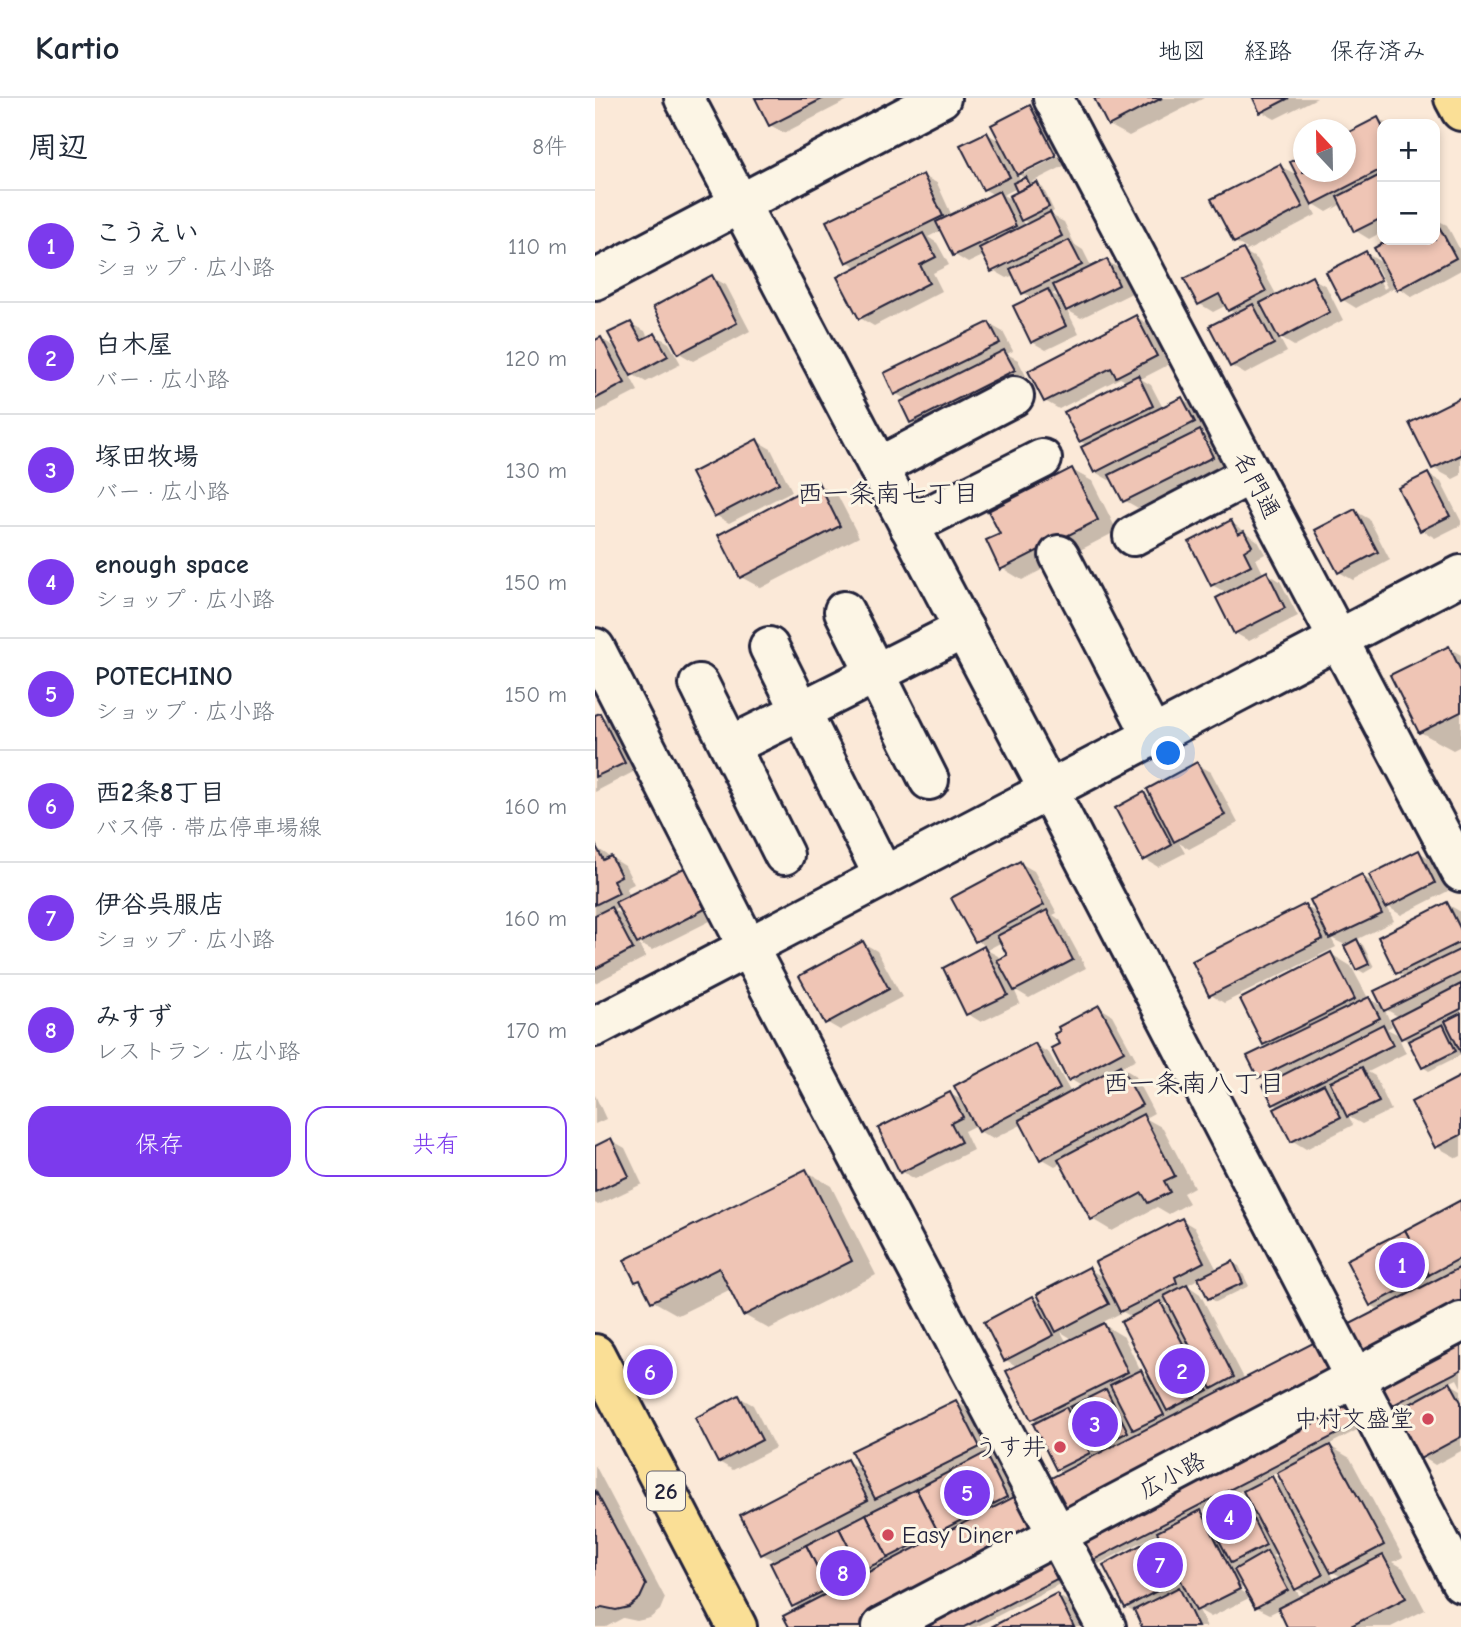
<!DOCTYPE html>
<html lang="ja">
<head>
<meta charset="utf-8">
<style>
	:root { --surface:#fff; --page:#f6f6f7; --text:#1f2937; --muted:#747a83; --line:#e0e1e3; --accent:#7c3aed }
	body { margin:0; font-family:"Comic Neue","Klee One",sans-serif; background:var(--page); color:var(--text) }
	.controls { position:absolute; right:21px; top:21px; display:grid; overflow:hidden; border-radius:14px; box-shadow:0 4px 10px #0003 }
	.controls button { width:63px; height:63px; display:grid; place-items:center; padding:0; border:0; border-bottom:2px solid var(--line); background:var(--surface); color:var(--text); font:35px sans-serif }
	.compass { position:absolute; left:698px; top:21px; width:63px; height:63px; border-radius:50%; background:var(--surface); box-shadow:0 4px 10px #0003; rotate:338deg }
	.you { position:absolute; left:574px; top:656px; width:24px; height:24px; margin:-18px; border:5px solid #fff; border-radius:50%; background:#1a73e8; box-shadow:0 0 0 10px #1a73e833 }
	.badge { display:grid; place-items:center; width:46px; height:46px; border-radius:50%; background:var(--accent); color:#fff; font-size:23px; font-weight:700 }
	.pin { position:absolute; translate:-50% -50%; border:4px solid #fff; box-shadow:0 2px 7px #0006 }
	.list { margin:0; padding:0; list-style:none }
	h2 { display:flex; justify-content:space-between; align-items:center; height:91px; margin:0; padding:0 28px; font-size:30px }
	h2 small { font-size:23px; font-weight:400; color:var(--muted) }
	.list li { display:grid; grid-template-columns:46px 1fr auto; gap:21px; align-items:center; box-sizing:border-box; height:112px; padding:0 28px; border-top:2px solid var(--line) }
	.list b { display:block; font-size:26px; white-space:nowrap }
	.list p { margin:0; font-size:23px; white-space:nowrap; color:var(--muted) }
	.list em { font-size:23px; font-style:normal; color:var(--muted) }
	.actions { display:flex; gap:14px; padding:21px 28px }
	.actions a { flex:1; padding:16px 0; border:2px solid var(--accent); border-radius:21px; text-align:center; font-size:24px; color:var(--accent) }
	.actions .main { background:var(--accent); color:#fff }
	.map { position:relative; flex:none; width:866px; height:1529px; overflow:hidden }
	header { display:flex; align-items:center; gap:42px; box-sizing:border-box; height:98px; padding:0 35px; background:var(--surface); border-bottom:2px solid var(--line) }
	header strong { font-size:33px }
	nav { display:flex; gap:38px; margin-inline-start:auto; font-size:24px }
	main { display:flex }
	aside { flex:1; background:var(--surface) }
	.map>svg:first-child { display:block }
	.shadow { fill:#0003; fill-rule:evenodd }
	.building { fill:#efc5b5; stroke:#22223b; stroke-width:2 }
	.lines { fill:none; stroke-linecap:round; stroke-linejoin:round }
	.minor-casing { stroke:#22223b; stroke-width:44 }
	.major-casing { stroke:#22223b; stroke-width:44 }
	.highway-casing { stroke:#22223b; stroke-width:44 }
	.minor { stroke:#fcf5e5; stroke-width:38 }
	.major { stroke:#fadf96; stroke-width:38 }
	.highway { stroke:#fadf96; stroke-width:38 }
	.poi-dot { fill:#d1495b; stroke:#fcf5e5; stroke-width:2.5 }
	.labels { text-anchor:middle; stroke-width:6; stroke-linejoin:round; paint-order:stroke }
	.shield { fill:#fcf5e5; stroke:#63616e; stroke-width:2 }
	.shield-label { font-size:23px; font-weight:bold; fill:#22223b }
	.street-label { font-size:24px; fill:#22223b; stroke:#fcf5e5 }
	.poi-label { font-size:24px; fill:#22223b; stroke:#fcf5e5; text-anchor:end }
	.neighbourhood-label { font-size:26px; fill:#22223b; stroke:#fcf5e5 }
</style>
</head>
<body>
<header>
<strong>Kartio</strong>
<nav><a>地図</a><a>経路</a><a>保存済み</a></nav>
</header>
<main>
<aside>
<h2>周辺<small>8件</small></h2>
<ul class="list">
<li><span class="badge">1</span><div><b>こうえい</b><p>ショップ · 広小路</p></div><em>110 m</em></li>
<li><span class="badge">2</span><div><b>白木屋</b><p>バー · 広小路</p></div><em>120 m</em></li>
<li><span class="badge">3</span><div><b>塚田牧場</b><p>バー · 広小路</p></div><em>130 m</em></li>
<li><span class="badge">4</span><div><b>enough space</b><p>ショップ · 広小路</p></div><em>150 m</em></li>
<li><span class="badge">5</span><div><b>POTECHINO</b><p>ショップ · 広小路</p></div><em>150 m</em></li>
<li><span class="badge">6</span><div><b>西2条8丁目</b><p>バス停 · 帯広停車場線</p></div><em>160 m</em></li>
<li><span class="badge">7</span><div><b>伊谷呉服店</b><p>ショップ · 広小路</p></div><em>160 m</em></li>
<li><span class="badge">8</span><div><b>みすず</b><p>レストラン · 広小路</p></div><em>170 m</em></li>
</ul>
<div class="actions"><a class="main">保存</a><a>共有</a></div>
</aside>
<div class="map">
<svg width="866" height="1529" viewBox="0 0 866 1529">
	<rect width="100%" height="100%" fill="#fbe9d8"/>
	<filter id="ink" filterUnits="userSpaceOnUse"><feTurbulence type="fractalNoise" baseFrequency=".0143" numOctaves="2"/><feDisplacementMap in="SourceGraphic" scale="14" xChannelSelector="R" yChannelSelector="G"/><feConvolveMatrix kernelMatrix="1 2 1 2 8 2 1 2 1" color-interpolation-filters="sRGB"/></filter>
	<g filter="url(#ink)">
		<g class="shadow">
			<path d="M162 0H257L189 35 175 27Z"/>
			<path d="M501 0H609L534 38 514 27Z"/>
			<path d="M660 0H722L680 21 667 14Z"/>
			<path d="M434 9 448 17 467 52 429 72V76L468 56 473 66 437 84 439 88 441 86 448 90 459 113 454 116 469 124 480 147 488 152 497 170 512 163 525 171 537 195 486 220 472 212 484 236 451 252 437 244 438 200 429 195 419 177 412 180 398 172 390 157 373 165 360 157 347 132 333 139 342 145 354 167 338 175 347 193 279 228 265 220 264 170 253 164 328 78 342 85 357 118 399 97 389 91 392 36 407 44ZM422 75 431 81 426 83ZM422 90 425 95 419 103 408 97ZM426 121 436 126 430 129ZM463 193 467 201 457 196Z"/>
			<path d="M783 21 792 26H787V134L774 141 761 133 747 106 732 114 714 103 721 117 650 154 662 161 682 198 717 180 731 188 748 222 699 248 684 239 692 254 650 276 636 268 641 216 634 212 632 207 618 214 605 206 592 182 652 151 640 144 685 68 704 78 697 65 708 59V74H750Z"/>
			<path d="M840 121 852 127 866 154V172L817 199 802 188 761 210 748 202 771 155 789 166 781 151 798 142H840ZM775 164H779L792 189 789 191Z"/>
			<path d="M117 179 131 187 155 233 98 263 84 255Z"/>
			<path d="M541 219 555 227 575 266 546 281 556 287 568 310 587 301 601 309 613 332 607 335 619 342 631 367 543 410 529 402 518 380 514 382 500 374 493 348 485 343 533 284 525 280 464 311 450 303Z"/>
			<path d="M36 226 50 233 53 240 60 237 74 245 86 266 51 284 33 274 43 293 0 315V244L6 241 24 251Z"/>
			<path d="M394 226 408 234 418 253 412 256 423 262 432 280 330 332 317 324 312 302 300 295Z"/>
			<path d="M866 301V377L858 381 838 370 816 326Z"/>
			<path d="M162 343 176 351 197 393 134 425 120 417Z"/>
			<path d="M477 372 497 383 522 433 427 482 407 470Z"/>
			<path d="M833 376 846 384 866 423V427L840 440 827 432Z"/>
			<path d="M223 386 243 398 264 439 166 490 146 479Z"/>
			<path d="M760 413 774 421 795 462 758 482 744 474Z"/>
			<path d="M636 424 663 443 670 456 661 461 669 477 672 475 685 483 703 518 654 543 640 535 632 495 617 487Z"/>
			<path d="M854 550 866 557V648L858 652 825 634Z"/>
			<path d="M5 617 18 625 42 672 0 694V619Z"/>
			<path d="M602 666 616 674 643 725 594 751 584 745 590 755 563 769 550 761 549 696 560 702Z"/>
			<path d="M0 749 30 768 39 786 31 790 35 799 89 772 103 780 123 819 57 852 43 845 51 859 0 885ZM25 809 30 818 18 812Z"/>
			<path d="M824 754 837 762 853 793 806 817 792 808 799 823 761 842 768 847 779 869 769 875 762 871 750 847 736 840 741 849 629 905 616 897 710 808 724 816 767 778 781 786Z"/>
			<path d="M425 765 439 773 462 815 458 817 465 822 491 870 434 900 419 891 425 905 386 924 373 916 350 870 392 849 381 842ZM407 844 414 858 405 863 403 858 392 852Z"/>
			<path d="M852 806 866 814V957L834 973 828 969 816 945 808 940 799 922 804 919 789 910 797 928 792 931 802 936 811 955 773 974 780 978 796 1012 767 1026 754 1019 758 1027 711 1051 698 1043 685 1010 680 1006 675 985 664 979 675 949 670 946 736 856 756 868 773 900 790 910 811 879 802 875Z"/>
			<path d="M268 845 282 853 307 899 245 932 231 924Z"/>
			<path d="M504 909 517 917 541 961 526 969 539 977 559 1015 550 1020 568 1030 599 1089 588 1095 594 1105 574 1116 562 1109 517 1133 497 1121 467 1064 460 1068 446 1060 428 1026 398 1041 384 1033 381 1027 369 1033 378 1052 320 1081 306 1073 355 996 369 1003 440 947 454 955 476 995 488 989 475 981 467 947Z"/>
			<path d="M866 980V1058L862 1060 842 1049 819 1005Z"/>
			<path d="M0 997 11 1021 0 1026Z"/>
			<path d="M16 1042 30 1050 47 1086 3 1107 0 1105V1050Z"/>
			<path d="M211 1073 236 1088 281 1177 174 1231 149 1217 136 1191 83 1217 58 1203 50 1187 41 1182Z"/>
			<path d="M866 1104V1289L862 1281 854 1285 866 1292V1353L840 1367 827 1359 801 1312 733 1347 755 1360 808 1459 798 1464 808 1470 830 1512 796 1529H694L685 1511 675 1516 661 1509 656 1499 616 1519 604 1512 612 1529H549L542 1515 531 1509 557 1443 573 1452 564 1435 381 1529H196L206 1511 199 1507 181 1464 167 1456 252 1363 267 1372 361 1304 381 1315 404 1361 400 1363 404 1365 421 1400 470 1375 462 1371 444 1325 437 1321 423 1269 411 1262 438 1200 449 1206 494 1171 509 1180 587 1122 600 1130 622 1172 637 1165 644 1168 654 1188 621 1204 615 1200 605 1180 592 1187 605 1196 650 1282 785 1212 776 1207 753 1163ZM574 1204 578 1212 568 1206ZM528 1214 537 1219 557 1280 546 1274 529 1239 506 1225ZM466 1234 479 1242 472 1245ZM683 1373 692 1389 673 1378ZM649 1391 659 1409 648 1403 615 1420 605 1414ZM683 1455 687 1464 677 1458ZM734 1472 747 1479 740 1483ZM638 1485 653 1493V1497L637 1488ZM700 1490 706 1493 712 1497 706 1500Z"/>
			<path d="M144 1299 158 1307 180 1350 138 1372 124 1364Z"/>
			<path d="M0 1367 70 1500 65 1512 55 1520 42 1523 28 1520 11 1529H0Z"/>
			<path d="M462 1497 476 1505 488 1529H399Z"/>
		</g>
		<g class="building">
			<path d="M160 0H229L174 28Z"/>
			<path d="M499 0H567L513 28Z"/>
			<path d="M658 0H694L665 15Z"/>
			<path d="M435 7 461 58 422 77 396 27Z"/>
			<path d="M783 19 787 27V71L717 107 695 64 708 57V74H750V36Z"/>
			<path d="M392 34 415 79 388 92 365 47Z"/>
			<path d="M685 66 708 109 639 145 616 101Z"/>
			<path d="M328 76 348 118 251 165 231 123Z"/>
			<path d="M787 76V120L759 134 742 99Z"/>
			<path d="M431 79 435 87 422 94 418 85Z"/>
			<path d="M442 84 454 109 426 123 414 98Z"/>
			<path d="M404 93 421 128 358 158 341 124Z"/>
			<path d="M455 114 467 138 396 174 384 150Z"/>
			<path d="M840 121 861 160 802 192 779 150 794 142H840Z"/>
			<path d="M328 135 341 159 325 167 334 185 264 221 242 179Z"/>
			<path d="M474 142 487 167 427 196 415 171Z"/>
			<path d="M648 151 671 193 633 213 624 196 603 207 589 181Z"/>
			<path d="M771 153 786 182 746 203 731 174Z"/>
			<path d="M512 161 524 187 471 213 458 187Z"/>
			<path d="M117 177 142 225 83 256 58 209Z"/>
			<path d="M717 178 735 214 684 241 665 205Z"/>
			<path d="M453 191 471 228 436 245 418 208Z"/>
			<path d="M658 206 679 246 635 269 614 228Z"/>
			<path d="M541 217 562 258 521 279 516 270 449 304 433 273Z"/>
			<path d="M36 224 46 242 60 235 73 258 36 278 13 235Z"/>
			<path d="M394 224 405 245 299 297 289 275Z"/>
			<path d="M6 239 30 285 0 301V242Z"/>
			<path d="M409 252 420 272 315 325 305 304Z"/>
			<path d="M543 277 558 308 484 344 469 314Z"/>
			<path d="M587 299 600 324 499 375 486 349Z"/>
			<path d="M866 299V357L837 371 814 325Z"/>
			<path d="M605 332 618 359 528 404 514 377Z"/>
			<path d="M162 341 184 385 119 419 96 375Z"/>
			<path d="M477 370 503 422 405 472 391 442 405 436 393 413Z"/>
			<path d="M833 375 855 418 825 433 803 390Z"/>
			<path d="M223 384 245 428 145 480 123 437Z"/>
			<path d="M760 411 783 454 743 475 720 432Z"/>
			<path d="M636 422 643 436 649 433 657 448 649 453 656 467 616 488 594 444Z"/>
			<path d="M672 473 690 510 639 536 621 500Z"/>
			<path d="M854 548 866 573V614L824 635 795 577Z"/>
			<path d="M5 615 30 665 0 679V617Z"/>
			<path d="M602 664 630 717 579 744 552 691Z"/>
			<path d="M549 694 577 747 548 763 520 710Z"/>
			<path d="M0 746 8 762 16 758 26 778 18 782 24 795 0 807Z"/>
			<path d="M824 752 840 785 791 810 774 777Z"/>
			<path d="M425 763 449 807 380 844 356 800Z"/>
			<path d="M89 770 110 811 42 846 20 804Z"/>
			<path d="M767 776 787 816 734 841 715 802Z"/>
			<path d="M852 804 866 832V844L801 876 783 839Z"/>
			<path d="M710 806 728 841 614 898 597 863Z"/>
			<path d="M16 809 38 851 0 871V817Z"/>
			<path d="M452 812 478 862 419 893 402 862 412 857 402 838Z"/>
			<path d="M762 841 774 866 761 872 749 848Z"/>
			<path d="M268 843 294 891 230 926 204 878Z"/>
			<path d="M389 848 413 897 371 917 348 870Z"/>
			<path d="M866 851V875L789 913 779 893Z"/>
			<path d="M736 854 760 901 668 947 645 901Z"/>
			<path d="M866 886V911L806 941 796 922Z"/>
			<path d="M774 899 785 920 663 980 652 958Z"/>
			<path d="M504 907 529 953 473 983 456 950 464 946 459 936 465 933 463 929Z"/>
			<path d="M866 915V955L850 923Z"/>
			<path d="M788 926 798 947 678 1007 668 987Z"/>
			<path d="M848 926 861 953 827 970 813 943Z"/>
			<path d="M440 945 465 991 383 1034 359 988Z"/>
			<path d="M525 967 547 1007 445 1062 424 1022Z"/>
			<path d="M767 969 784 1004 752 1019 735 984Z"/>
			<path d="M866 978V1037L840 1050 816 1004Z"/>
			<path d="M729 986 746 1019 696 1044 679 1011Z"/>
			<path d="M355 994 368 1019 356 1025 366 1044 305 1075 283 1030Z"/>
			<path d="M548 1016 580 1078 569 1083 575 1094 553 1105 547 1095 496 1122 463 1061Z"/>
			<path d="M16 1040 34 1078 0 1094V1048Z"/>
			<path d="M211 1071 257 1163 148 1218 124 1170 56 1204 45 1182 40 1184 29 1162Z"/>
			<path d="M866 1102V1160L834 1177 810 1132Z"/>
			<path d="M587 1120 609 1164 580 1179 582 1185 525 1214 500 1164Z"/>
			<path d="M810 1132 834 1177 775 1208 751 1162Z"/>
			<path d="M638 1163 648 1185 613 1201 603 1180Z"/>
			<path d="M494 1169 514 1206 461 1234 442 1196Z"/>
			<path d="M866 1169V1272L369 1529H194L188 1518Z"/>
			<path d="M592 1186 639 1279 617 1291 569 1198Z"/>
			<path d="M438 1198 459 1237 409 1263 389 1224Z"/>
			<path d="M565 1203 613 1292 572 1313 526 1224Z"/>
			<path d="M509 1225 533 1274 436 1322 411 1273Z"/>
			<path d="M546 1272 569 1317 538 1332 515 1287Z"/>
			<path d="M855 1284 866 1304V1339L825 1361 800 1314Z"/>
			<path d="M511 1291 533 1334 498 1352 475 1309Z"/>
			<path d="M144 1297 167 1342 123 1365 100 1320Z"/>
			<path d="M361 1302 385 1349 280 1401 256 1353Z"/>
			<path d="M471 1309 495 1355 461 1372 438 1326Z"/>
			<path d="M735 1347 789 1447 736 1475 682 1375Z"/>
			<path d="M390 1355 412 1399 343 1434 321 1391Z"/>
			<path d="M252 1361 273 1402 166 1457 145 1417Z"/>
			<path d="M677 1378 728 1477 700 1492 648 1393Z"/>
			<path d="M321 1391 343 1434 293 1460 271 1416Z"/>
			<path d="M0 1392 51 1487 45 1500 34 1509 21 1512 7 1509 0 1513Z"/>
			<path d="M648 1401 671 1447 636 1465 612 1419Z"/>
			<path d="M606 1412 645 1491 601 1513 562 1434Z"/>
			<path d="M271 1416 293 1460 266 1473 244 1430Z"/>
			<path d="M244 1430 266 1473 233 1491 211 1447Z"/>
			<path d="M557 1441 579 1484 530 1510 508 1467Z"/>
			<path d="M211 1447 233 1491 197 1509 175 1465Z"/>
			<path d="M672 1453 693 1492 660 1510 639 1472Z"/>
			<path d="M788 1457 811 1500 754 1529H692L683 1510Z"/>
			<path d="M584 1489 603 1529H547L539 1512Z"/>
			<path d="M462 1495 479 1529H396Z"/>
		</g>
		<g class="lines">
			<g class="minor-casing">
				<g id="minor">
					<path d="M89 0 453 691 866 1484"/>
					<path d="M458 0 866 774"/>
					<path d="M0 182 346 0"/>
					<path d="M283 369 419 298"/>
					<path d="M314 428 447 361"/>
					<path d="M538 438 656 376"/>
					<path d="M464 457 557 637"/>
					<path d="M249 513 334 682"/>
					<path d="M0 550 153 849 511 1529"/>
					<path d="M104 586 189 757"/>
					<path d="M135 648 206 613 174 549"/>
					<path d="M288 777 206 613 369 531"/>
					<path d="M0 929 866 477"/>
					<path d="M287 1529 866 1224"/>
				</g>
			</g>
			<g class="major-casing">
				<path id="major" d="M0 1256 142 1529"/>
			</g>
			<g class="highway-casing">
				<path id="highway" d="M859 0 866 13"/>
			</g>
			<use href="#minor" class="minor"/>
			<use href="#major" class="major"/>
			<use href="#highway" class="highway"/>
		</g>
	</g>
	<g class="poi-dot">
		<circle cx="833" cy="1321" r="7"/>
		<circle cx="465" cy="1349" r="7"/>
		<circle cx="293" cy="1437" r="7"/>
	</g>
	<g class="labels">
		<rect class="shield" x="52" y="1373.5" width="38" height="39" rx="5"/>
		<g class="shield-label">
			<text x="71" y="1401">26</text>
		</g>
		<g class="street-label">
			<text transform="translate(662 387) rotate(62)" y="8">名門通</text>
			<text transform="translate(577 1377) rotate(-28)" y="8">広小路</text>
		</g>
		<g class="poi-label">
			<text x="819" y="1329">中村文盛堂</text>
			<text x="451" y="1357">うす井</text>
			<text x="307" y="1445" text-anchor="start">Easy Diner</text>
		</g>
		<g class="neighbourhood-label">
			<text x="293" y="404">西一条南七丁目</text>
			<text x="599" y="994">西一条南八丁目</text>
		</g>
	</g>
</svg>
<div class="controls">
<button>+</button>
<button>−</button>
</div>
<svg class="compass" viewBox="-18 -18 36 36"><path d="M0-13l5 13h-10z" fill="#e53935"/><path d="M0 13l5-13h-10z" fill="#747a83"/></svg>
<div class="you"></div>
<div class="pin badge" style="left:807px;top:1167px">1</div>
<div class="pin badge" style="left:587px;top:1273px">2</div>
<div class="pin badge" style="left:500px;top:1326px">3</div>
<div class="pin badge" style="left:634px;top:1419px">4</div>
<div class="pin badge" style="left:372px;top:1395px">5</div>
<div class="pin badge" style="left:55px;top:1274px">6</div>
<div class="pin badge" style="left:565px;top:1467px">7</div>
<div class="pin badge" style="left:248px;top:1475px">8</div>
</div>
</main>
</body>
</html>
